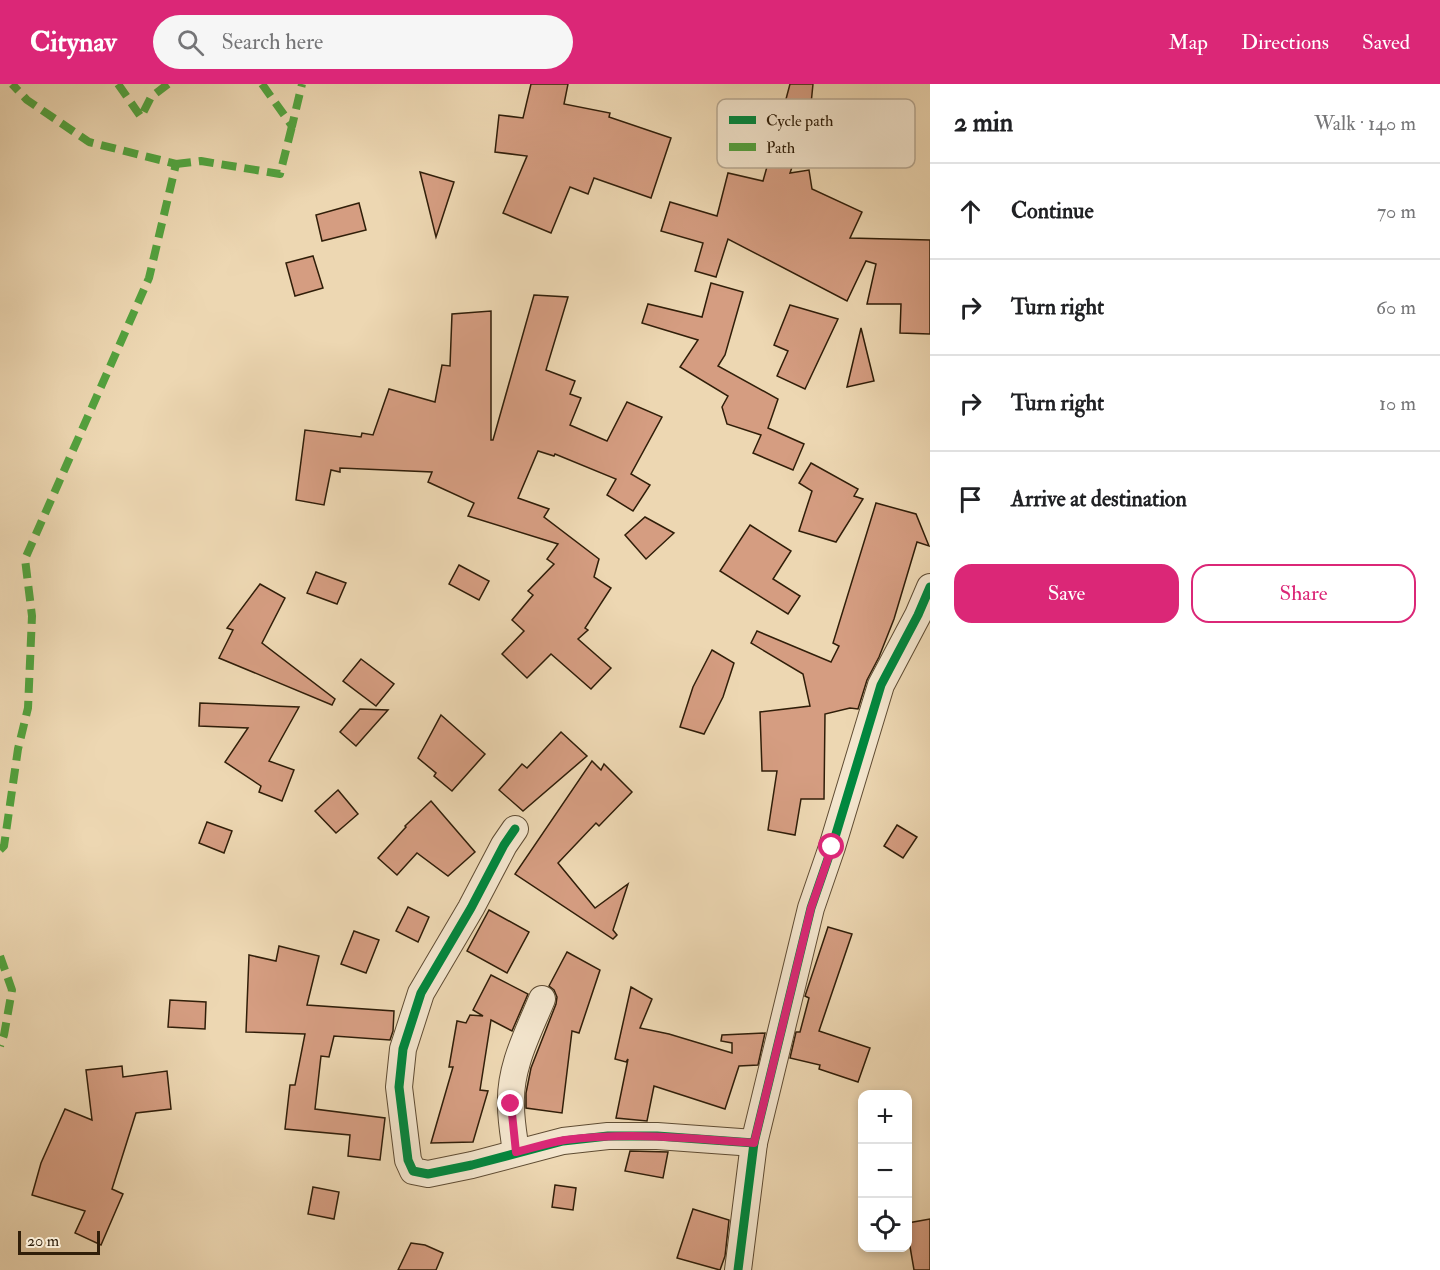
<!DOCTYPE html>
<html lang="en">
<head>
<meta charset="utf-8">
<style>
	:root { --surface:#fff; --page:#f6f6f6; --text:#202124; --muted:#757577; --line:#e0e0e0; --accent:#db2777 }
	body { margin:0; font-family:"IM FELL Double Pica",serif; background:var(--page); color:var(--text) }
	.controls { position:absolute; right:18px; bottom:18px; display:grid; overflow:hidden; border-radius:12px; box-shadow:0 3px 9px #0003 }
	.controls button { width:54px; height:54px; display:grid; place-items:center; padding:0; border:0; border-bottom:2px solid var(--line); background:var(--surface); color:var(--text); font:30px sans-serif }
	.scale { position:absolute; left:18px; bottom:15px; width:82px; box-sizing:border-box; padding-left:6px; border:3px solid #301e09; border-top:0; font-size:16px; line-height:21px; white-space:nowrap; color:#301e09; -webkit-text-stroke:4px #f3e5cd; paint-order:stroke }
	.stop { position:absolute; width:18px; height:18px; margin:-14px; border:4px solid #db2777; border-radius:50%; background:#fff }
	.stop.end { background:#db2777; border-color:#fff; box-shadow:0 2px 6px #0008 }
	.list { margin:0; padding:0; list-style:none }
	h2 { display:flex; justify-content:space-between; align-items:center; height:78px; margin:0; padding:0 24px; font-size:26px }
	h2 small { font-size:20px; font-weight:400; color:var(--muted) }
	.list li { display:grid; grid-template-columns:39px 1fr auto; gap:18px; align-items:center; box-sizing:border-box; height:96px; padding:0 24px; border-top:2px solid var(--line) }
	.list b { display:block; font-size:22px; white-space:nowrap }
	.list em { font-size:20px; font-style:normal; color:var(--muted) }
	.actions { display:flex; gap:12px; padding:18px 24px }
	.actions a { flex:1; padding:14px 0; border:2px solid var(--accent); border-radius:18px; text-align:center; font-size:21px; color:var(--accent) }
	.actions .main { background:var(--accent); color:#fff }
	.icon { flex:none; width:33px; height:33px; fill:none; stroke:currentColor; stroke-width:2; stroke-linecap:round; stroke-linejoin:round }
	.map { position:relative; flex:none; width:930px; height:1186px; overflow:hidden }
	header { display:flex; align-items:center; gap:36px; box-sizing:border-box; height:84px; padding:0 30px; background:var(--accent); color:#fff }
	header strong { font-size:28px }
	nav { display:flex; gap:33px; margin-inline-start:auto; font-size:21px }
	.search { width:420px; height:54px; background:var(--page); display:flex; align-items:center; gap:15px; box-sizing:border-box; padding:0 21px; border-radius:33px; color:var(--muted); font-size:22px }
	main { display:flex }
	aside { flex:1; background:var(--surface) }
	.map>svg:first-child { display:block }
	.building { fill:#d59d81; stroke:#301e09; stroke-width:1.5 }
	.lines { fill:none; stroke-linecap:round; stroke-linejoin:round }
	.minor-casing { stroke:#5f4c33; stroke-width:28 }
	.minor { stroke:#f3e5cd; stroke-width:26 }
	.quiet { stroke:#52a23e; stroke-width:8; stroke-dasharray:15 8; stroke-linecap:butt }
	.cycleway-casing { stroke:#f3e5cd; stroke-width:13 }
	.cycleway { stroke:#00873e; stroke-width:9 }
	.route { stroke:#db2777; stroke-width:8 }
	.key { fill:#f3e5cd; stroke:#b8a992; stroke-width:1.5 }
	.key-label { font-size:16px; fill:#301e09 }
</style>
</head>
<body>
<header>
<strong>Citynav</strong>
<div class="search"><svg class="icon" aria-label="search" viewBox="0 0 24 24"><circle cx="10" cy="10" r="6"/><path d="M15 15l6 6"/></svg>Search here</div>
<nav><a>Map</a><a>Directions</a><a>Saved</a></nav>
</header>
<main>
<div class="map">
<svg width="930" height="1186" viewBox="0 0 930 1186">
	<rect width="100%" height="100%" fill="#edd7b2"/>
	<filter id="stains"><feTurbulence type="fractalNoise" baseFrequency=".00333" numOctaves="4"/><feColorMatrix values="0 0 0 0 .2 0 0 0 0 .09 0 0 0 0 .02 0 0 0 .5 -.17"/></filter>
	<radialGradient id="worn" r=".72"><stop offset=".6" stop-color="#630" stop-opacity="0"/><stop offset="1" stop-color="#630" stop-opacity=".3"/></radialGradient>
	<g class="building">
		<path d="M531 0H568L564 20 610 29 609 33 671 54 651 114 594 94 588 110 570 103 551 149 503 129 527 72 495 68 499 31 523 34Z"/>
		<path d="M790 0H813L810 30H782Z"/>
		<path d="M777 47 803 51 790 89 809 86 812 105 862 128 850 154 930 156V250L900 249 901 220H867L876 180 866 177 847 217 728 155 716 193 695 187 703 159 661 147 670 118 717 132 728 89 763 97Z"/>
		<path d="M420 88 454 98 436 153Z"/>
		<path d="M359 119 366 146 322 157 316 131Z"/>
		<path d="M313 172 323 204 295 212 286 179Z"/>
		<path d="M711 199 743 208 725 271 718 282 778 315 768 344 804 360 793 386 753 369 761 351 727 340 722 323 728 312 680 283 698 256 642 239 648 220 702 233Z"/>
		<path d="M534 211 568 213 546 286 575 297 570 310 581 314 570 341 607 357 627 318 662 333 631 390 650 401 633 427 607 411 616 395 555 370 554 372 538 367 518 414 549 425 544 433 599 475 594 493 611 504 585 544 588 546 578 555 611 584 591 605 551 570 527 594 502 570 524 547 512 536 533 511 528 507 554 480 547 475 558 460 468 432 474 419 428 398 432 388 340 384V388L331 386 324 421 296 416 305 346 361 353 362 349 373 351 389 305 435 318 442 281 450 282 452 230 491 227V356H493Z"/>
		<path d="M790 221 838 235 805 305 777 292 788 267 774 261Z"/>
		<path d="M861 244 874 297 847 303Z"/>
		<path d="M811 379 858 405 854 412 863 415 836 458 799 447 812 407 799 399Z"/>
		<path d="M876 419 916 430 929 462 917 458 894 535 879 573 867 596 858 625 850 624 825 630 824 715H801L795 751 768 746 777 687H762L760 628 810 622 803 590 751 559 757 547 831 578 839 562 833 559Z"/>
		<path d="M645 433 674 449 646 475 625 451Z"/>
		<path d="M750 441 791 467 773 495 800 512 788 530 720 487Z"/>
		<path d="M459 481 489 497 479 516 449 500Z"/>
		<path d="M316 488 346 499 337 520 307 509Z"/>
		<path d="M260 500 285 514 262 559 335 615 332 621 219 574 233 546 227 544Z"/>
		<path d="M712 566 734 579 723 613 704 650 680 643 693 603Z"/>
		<path d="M361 575 394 600 376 622 343 597Z"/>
		<path d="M200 619 299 623 269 677 294 686 282 717 259 708 261 702 225 678 248 644 199 642Z"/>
		<path d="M360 625 388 626 356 662 340 648Z"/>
		<path d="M441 631 485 670 452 707 434 692 436 689 418 674Z"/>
		<path d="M561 648 587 672 523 727 499 706 522 680 527 684Z"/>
		<path d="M592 677 601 686 604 680 632 708 599 742 596 739 558 779 595 824 628 800 613 846 617 851 613 855 515 790Z"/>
		<path d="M338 706 358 730 336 749 315 727Z"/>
		<path d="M431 717 475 768 448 792 417 769 397 791 378 774 406 743 405 742Z"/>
		<path d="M207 738 232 747 224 769 199 759Z"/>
		<path d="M897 741 917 753 903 774 884 762Z"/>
		<path d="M408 823 429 833 418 858 396 847Z"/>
		<path d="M489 826 529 848 507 889 467 867Z"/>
		<path d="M828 843 852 850 819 947 870 964 858 998 819 985 820 981 790 974 796 948H800L809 914 805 912Z"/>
		<path d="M354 847 379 856 366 889 341 880Z"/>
		<path d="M279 862 319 872 307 921 394 927 393 947 390 956 334 952 329 973 321 972 315 1025 385 1034 380 1076 348 1072 350 1051 285 1045 290 1001H295L305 950 246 948 249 871 276 877Z"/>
		<path d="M567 868 600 886 579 949 572 947 562 1029 526 1024V1009L531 984 556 920 557 913 554 906 549 902Z"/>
		<path d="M491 891 528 910 512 947 491 936 480 1006 488 1007 473 1058 431 1059 453 983H449L457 937 466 939 470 931 483 932 473 926Z"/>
		<path d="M631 903 652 915 640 944 669 950 732 969V959L721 957 722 951 765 949 758 981 739 982 725 1025 654 1002 647 1037 616 1034 628 975 626 978 615 975Z"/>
		<path d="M170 916 206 918 205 945 168 943Z"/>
		<path d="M122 982 123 993 167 987 171 1025 136 1029 112 1105 123 1110 101 1161 75 1149 85 1127 32 1111 41 1079 65 1025 92 1036 86 986Z"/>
		<path d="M630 1067 668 1068 663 1094 625 1087Z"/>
		<path d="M555 1101 576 1104 573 1126 552 1123Z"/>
		<path d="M313 1103 339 1108 334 1135 308 1130Z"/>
		<path d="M693 1125 729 1136 725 1172 720 1186 677 1174Z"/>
		<path d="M930 1135V1186H914L908 1151V1139Z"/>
		<path d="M411 1159 425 1161 443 1169 436 1186H398Z"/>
	</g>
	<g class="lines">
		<g class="minor-casing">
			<g id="minor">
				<path d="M515 745 504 761 471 824 421 909 403 965 399 1003 408 1076 413 1087 428 1090 472 1081 563 1057 608 1052H657L754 1059"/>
				<path d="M516 1068C514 1053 511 1037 511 1022 509 984 528 949 542 915"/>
				<path d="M738 1186 754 1059 811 824 832 763 881 601 918 531 930 503"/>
			</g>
		</g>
		<use href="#minor" class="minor"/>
		<g class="quiet">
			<path d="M118 0 141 33 151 13 168 0"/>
			<path d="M262 0 292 42 302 0"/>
			<path d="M176 80 201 77 280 90 292 42"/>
			<path d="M0 766 4 762 18 665 28 624 32 532 25 475 149 194 176 80 89 58 27 16 12 0"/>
			<path d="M0 872 12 906 4 951 0 962"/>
		</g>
		<g class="cycleway-casing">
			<g id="cycleway">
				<path d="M515 745 504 761 471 824 421 909 403 965 399 1003 408 1076 413 1087 428 1090 472 1081 563 1057 608 1052H657L754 1059"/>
				<path d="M738 1186 754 1059 811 824 832 763 881 601 918 531 930 503"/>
			</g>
		</g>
		<use href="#cycleway" class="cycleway"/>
	</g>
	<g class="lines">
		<path class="route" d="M511 1020 516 1068C532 1064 548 1059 565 1056 628 1048 691 1054 754 1059L811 824 832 763"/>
	</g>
	<rect x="717" y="15" width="198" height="69" rx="9" class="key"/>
	<rect x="729" y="32" width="27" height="8" fill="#00873e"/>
	<rect x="729" y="59" width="27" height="8" fill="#52a23e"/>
	<g class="key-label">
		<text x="766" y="42">Cycle path</text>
		<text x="766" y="69">Path</text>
	</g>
	<rect width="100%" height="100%" filter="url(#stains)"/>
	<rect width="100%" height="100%" fill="url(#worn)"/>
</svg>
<div class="controls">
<button>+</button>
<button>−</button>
<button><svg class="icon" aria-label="locate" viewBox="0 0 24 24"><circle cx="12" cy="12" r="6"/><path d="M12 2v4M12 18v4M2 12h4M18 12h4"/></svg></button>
</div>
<div class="scale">20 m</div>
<div class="stop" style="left:832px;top:763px"></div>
<div class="stop end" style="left:511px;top:1020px"></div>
</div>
<aside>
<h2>2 min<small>Walk · 140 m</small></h2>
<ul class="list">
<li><svg class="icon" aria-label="ahead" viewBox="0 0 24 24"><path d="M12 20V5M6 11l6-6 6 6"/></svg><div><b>Continue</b></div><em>70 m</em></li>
<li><svg class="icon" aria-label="right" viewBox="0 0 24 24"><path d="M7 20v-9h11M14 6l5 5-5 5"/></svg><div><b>Turn right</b></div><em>60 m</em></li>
<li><svg class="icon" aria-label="right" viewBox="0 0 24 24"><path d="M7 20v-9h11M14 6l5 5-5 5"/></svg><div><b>Turn right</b></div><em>10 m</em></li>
<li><svg class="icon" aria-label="arrive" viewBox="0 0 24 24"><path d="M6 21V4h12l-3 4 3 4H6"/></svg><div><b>Arrive at destination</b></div></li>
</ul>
<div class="actions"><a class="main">Save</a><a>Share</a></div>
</aside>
</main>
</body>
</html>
